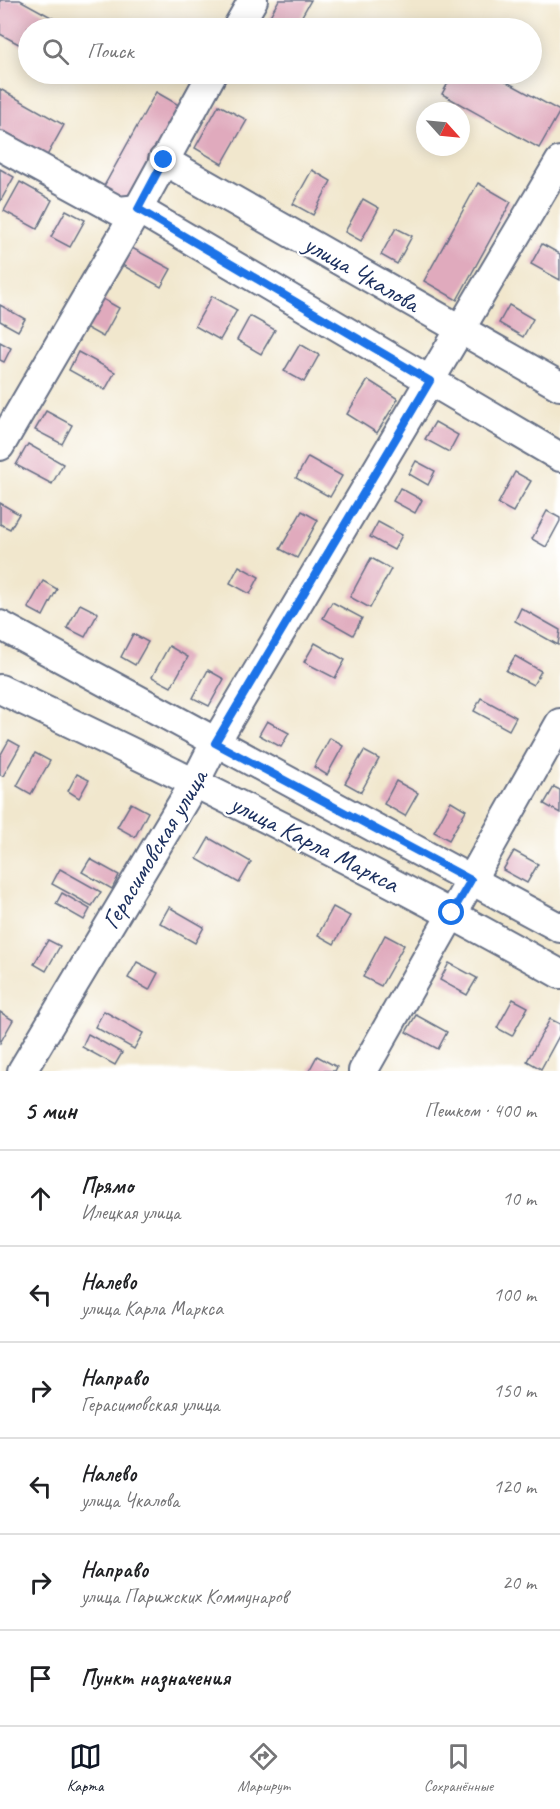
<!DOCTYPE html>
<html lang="ru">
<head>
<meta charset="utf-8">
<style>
	:root { --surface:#fff; --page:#f2f2f2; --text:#202124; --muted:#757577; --line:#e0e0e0; --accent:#111827 }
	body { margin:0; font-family:Caveat,sans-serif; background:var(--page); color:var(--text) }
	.compass { position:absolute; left:416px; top:102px; width:54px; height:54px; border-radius:50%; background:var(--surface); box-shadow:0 3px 15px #0003; rotate:117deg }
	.stop { position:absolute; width:18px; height:18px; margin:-14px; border:4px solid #1a73e8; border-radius:50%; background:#fff }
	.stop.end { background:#1a73e8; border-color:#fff; box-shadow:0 2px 6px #0008 }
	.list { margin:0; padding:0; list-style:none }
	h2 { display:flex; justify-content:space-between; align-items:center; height:78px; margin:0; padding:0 24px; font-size:26px }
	h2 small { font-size:20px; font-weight:400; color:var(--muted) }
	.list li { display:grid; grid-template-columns:39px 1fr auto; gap:18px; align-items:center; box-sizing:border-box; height:96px; padding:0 24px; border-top:2px solid var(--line) }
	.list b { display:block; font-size:22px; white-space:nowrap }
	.list p { margin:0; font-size:20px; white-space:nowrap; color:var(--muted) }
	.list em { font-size:20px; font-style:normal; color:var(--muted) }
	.icon { flex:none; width:33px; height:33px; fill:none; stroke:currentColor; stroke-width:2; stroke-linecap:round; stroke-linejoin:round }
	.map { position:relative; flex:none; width:560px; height:1071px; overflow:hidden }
	.search { position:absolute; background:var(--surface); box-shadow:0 3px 15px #0003; left:18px; right:18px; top:18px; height:66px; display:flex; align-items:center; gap:15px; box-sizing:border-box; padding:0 21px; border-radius:33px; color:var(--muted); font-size:22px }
	.sheet { height:654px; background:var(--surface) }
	nav { display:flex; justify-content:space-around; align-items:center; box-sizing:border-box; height:84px; border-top:2px solid var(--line); background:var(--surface); font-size:16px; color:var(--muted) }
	nav a { display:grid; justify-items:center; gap:3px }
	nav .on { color:var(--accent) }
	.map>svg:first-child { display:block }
	.building { fill:#e0aabd }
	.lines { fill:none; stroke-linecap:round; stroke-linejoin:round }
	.minor-casing { stroke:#666f85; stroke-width:32 }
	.minor { stroke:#fff; stroke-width:28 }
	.route { stroke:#1a73e8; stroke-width:8 }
	.labels { text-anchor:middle; stroke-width:4.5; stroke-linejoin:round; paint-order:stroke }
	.street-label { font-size:26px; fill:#1b2f5e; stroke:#fff }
</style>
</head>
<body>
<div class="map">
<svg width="560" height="1071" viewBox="0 0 560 1071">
	<rect width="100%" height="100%" fill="#fff"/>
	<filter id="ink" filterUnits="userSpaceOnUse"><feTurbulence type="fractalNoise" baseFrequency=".0167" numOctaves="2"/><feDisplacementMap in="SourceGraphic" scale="12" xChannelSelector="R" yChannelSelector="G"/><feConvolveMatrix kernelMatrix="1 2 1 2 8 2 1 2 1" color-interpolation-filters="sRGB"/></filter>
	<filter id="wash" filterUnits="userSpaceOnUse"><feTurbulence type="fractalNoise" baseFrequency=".008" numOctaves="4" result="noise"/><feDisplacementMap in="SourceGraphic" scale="24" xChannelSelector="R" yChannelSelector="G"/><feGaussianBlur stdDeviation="1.35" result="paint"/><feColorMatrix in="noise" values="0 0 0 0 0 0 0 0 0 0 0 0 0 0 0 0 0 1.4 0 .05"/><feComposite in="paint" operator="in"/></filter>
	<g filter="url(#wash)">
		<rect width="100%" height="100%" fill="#f1e7cd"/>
		<g id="blocks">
			<g class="building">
				<path d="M0 0H20L71 28H28V49L0 34Z"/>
				<path d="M279 0H311L295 28H263Z"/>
				<path d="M453 74H492L560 111 539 148 442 94Z"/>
				<path d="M0 89 64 125 44 161 0 136Z"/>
				<path d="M156 92 184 108 131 204 103 188Z"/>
				<path d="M219 105 247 120 222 164 195 148Z"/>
				<path d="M0 169 14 177 0 202Z"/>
				<path d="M312 170 331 181 313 215 293 204Z"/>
				<path d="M20 182 52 200 37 229 4 211Z"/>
				<path d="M478 183 511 202 457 300 424 281Z"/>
				<path d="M363 199 379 208 361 241 345 232Z"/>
				<path d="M66 210 85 220 70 247 51 237Z"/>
				<path d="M396 228 412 236 397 264 381 255Z"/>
				<path d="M542 244 560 254V280L531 264Z"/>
				<path d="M132 248 171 269 161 287 122 265Z"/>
				<path d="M212 296 237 310 220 340 195 326Z"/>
				<path d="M101 298 119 308 103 337 85 327Z"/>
				<path d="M0 305 25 319 18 331 0 321Z"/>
				<path d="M509 305 533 319 523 337 499 323Z"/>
				<path d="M250 316 275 330 261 354 237 340Z"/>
				<path d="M0 342 11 348 4 362 0 360Z"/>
				<path d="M300 344 319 355 304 382 284 371Z"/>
				<path d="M78 352 115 372 105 390 69 370Z"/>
				<path d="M368 380 398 399 377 433 347 414Z"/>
				<path d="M46 411 72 425 62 444 35 430Z"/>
				<path d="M435 422 458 435 449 452 425 439Z"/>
				<path d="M28 444 63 464 52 484 16 465Z"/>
				<path d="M308 457 342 476 330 497 296 478Z"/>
				<path d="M416 461 435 471 428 485 409 474Z"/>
				<path d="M515 472 531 481 513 512 498 504Z"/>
				<path d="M400 488 422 500 415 513 393 501Z"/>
				<path d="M0 503 19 514 10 529 0 524Z"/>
				<path d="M302 511 318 520 297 558 280 549Z"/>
				<path d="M547 511 560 518V521L546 547 532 539Z"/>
				<path d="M378 522 402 535 394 550 370 537Z"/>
				<path d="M371 558 391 569 370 608 350 597Z"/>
				<path d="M239 566 259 577 250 594 230 583Z"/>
				<path d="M43 581 57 589 43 616 28 608Z"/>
				<path d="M332 602 362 618 353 635 323 618Z"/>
				<path d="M80 604 98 613 85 637 67 628Z"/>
				<path d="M521 608 560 630 558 645 515 621Z"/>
				<path d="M133 634 148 642 135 665 121 657Z"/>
				<path d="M315 643 345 660 335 678 304 662Z"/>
				<path d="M169 646 188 657 171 687 152 677Z"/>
				<path d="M515 656 541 671 533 685 506 671Z"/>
				<path d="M208 670 224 679 209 706 193 698Z"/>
				<path d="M481 698 516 717 509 730 474 711Z"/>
				<path d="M267 721 289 733 281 747 259 735Z"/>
				<path d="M330 738 343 746 327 775 314 767Z"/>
				<path d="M9 740 20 746 3 776 0 775V756Z"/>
				<path d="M364 751 379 759 361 792 345 783Z"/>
				<path d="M35 753 50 761 31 794 17 786Z"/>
				<path d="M77 774 89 780 79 798 68 791Z"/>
				<path d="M396 781 418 793 405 816 384 804Z"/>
				<path d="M554 787 560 790V813L544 804Z"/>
				<path d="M451 801 466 810 449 840 434 832Z"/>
				<path d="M131 803 148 812 135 837 117 827Z"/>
				<path d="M209 838 251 862 239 883 197 859Z"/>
				<path d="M514 851 538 864 527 883 503 870Z"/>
				<path d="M90 859 119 875 112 889 82 872Z"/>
				<path d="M60 869 101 892 92 906 52 884Z"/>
				<path d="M62 893 90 909 84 920 56 904Z"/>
				<path d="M169 907 204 927 195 943 160 923Z"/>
				<path d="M333 907 350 916 334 944 318 935Z"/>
				<path d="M385 935 404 945 381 986 363 977Z"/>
				<path d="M48 940 60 946 46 971 34 964Z"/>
				<path d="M137 962 158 973 149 990 128 978Z"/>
				<path d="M449 963 477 978 467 995 440 980Z"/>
				<path d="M513 999 528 1007 512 1036 497 1028Z"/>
				<path d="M104 1011 143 1033 134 1049 95 1027Z"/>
				<path d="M0 1012 13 1020 0 1043Z"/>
				<path d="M416 1015 447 1032 438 1049 406 1032Z"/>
				<path d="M550 1019 560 1024V1034L541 1069 527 1061Z"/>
				<path d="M88 1034 122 1053 115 1065 82 1047Z"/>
				<path d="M317 1056 337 1067 335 1071H309Z"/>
			</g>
		</g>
	</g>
	<g filter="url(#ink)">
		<use href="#blocks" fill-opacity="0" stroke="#666f85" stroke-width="1.5"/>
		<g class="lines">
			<g class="minor-casing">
				<g id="minor">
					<path d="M237 28 253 0"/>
					<path d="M0 146 119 211 138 209 560 457"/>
					<path d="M163 160 560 386"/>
					<path d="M0 446 138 209 212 74"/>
					<path d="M0 625 560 928"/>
					<path d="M0 689C189 779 377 871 560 974"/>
					<path d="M22 1071 195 782 215 743 560 161"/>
					<path d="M363 1071 560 723"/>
				</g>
			</g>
			<use href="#minor" class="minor"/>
		</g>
	</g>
	<g class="lines" filter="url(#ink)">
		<path class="route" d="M164 160 138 209 430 381 215 743 471 880 452 913"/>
	</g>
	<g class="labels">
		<g class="street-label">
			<text transform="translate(362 273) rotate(30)" y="9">улица Чкалова</text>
			<text transform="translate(315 843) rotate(27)" y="9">улица Карла Маркса</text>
			<text transform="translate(154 849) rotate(-59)" y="9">Герасимовская улица</text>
		</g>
	</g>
</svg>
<svg class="compass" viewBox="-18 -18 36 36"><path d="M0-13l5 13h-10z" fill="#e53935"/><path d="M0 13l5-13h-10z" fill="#757577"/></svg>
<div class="stop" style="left:452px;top:913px"></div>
<div class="stop end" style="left:164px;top:160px"></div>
<div class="search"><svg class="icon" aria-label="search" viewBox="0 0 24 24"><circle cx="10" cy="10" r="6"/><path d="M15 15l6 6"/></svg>Поиск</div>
</div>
<section class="sheet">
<h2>5 мин<small>Пешком · 400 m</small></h2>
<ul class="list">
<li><svg class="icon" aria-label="ahead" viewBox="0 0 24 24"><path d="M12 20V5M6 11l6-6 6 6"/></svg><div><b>Прямо</b><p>Илецкая улица</p></div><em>10 m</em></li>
<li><svg class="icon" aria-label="left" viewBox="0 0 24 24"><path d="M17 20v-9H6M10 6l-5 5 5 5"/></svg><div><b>Налево</b><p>улица Карла Маркса</p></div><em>100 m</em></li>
<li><svg class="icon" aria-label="right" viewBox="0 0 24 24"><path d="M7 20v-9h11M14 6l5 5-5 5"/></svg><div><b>Направо</b><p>Герасимовская улица</p></div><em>150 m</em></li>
<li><svg class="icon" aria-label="left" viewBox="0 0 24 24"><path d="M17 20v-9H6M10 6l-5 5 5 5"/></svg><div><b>Налево</b><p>улица Чкалова</p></div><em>120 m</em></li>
<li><svg class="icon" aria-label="right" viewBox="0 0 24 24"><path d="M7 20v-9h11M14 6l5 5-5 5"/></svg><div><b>Направо</b><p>улица Парижских Коммунаров</p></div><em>20 m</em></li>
<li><svg class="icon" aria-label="arrive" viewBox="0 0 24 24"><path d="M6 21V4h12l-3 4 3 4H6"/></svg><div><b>Пункт назначения</b></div></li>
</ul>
</section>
<nav>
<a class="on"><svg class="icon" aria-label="map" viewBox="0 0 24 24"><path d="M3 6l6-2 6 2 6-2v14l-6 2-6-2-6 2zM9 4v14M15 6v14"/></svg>Карта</a>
<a><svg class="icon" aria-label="directions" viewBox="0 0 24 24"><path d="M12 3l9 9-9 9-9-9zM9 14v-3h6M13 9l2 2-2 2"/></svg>Маршрут</a>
<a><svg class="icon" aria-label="saved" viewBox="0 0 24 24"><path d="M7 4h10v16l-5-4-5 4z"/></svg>Сохранённые</a>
</nav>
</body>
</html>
